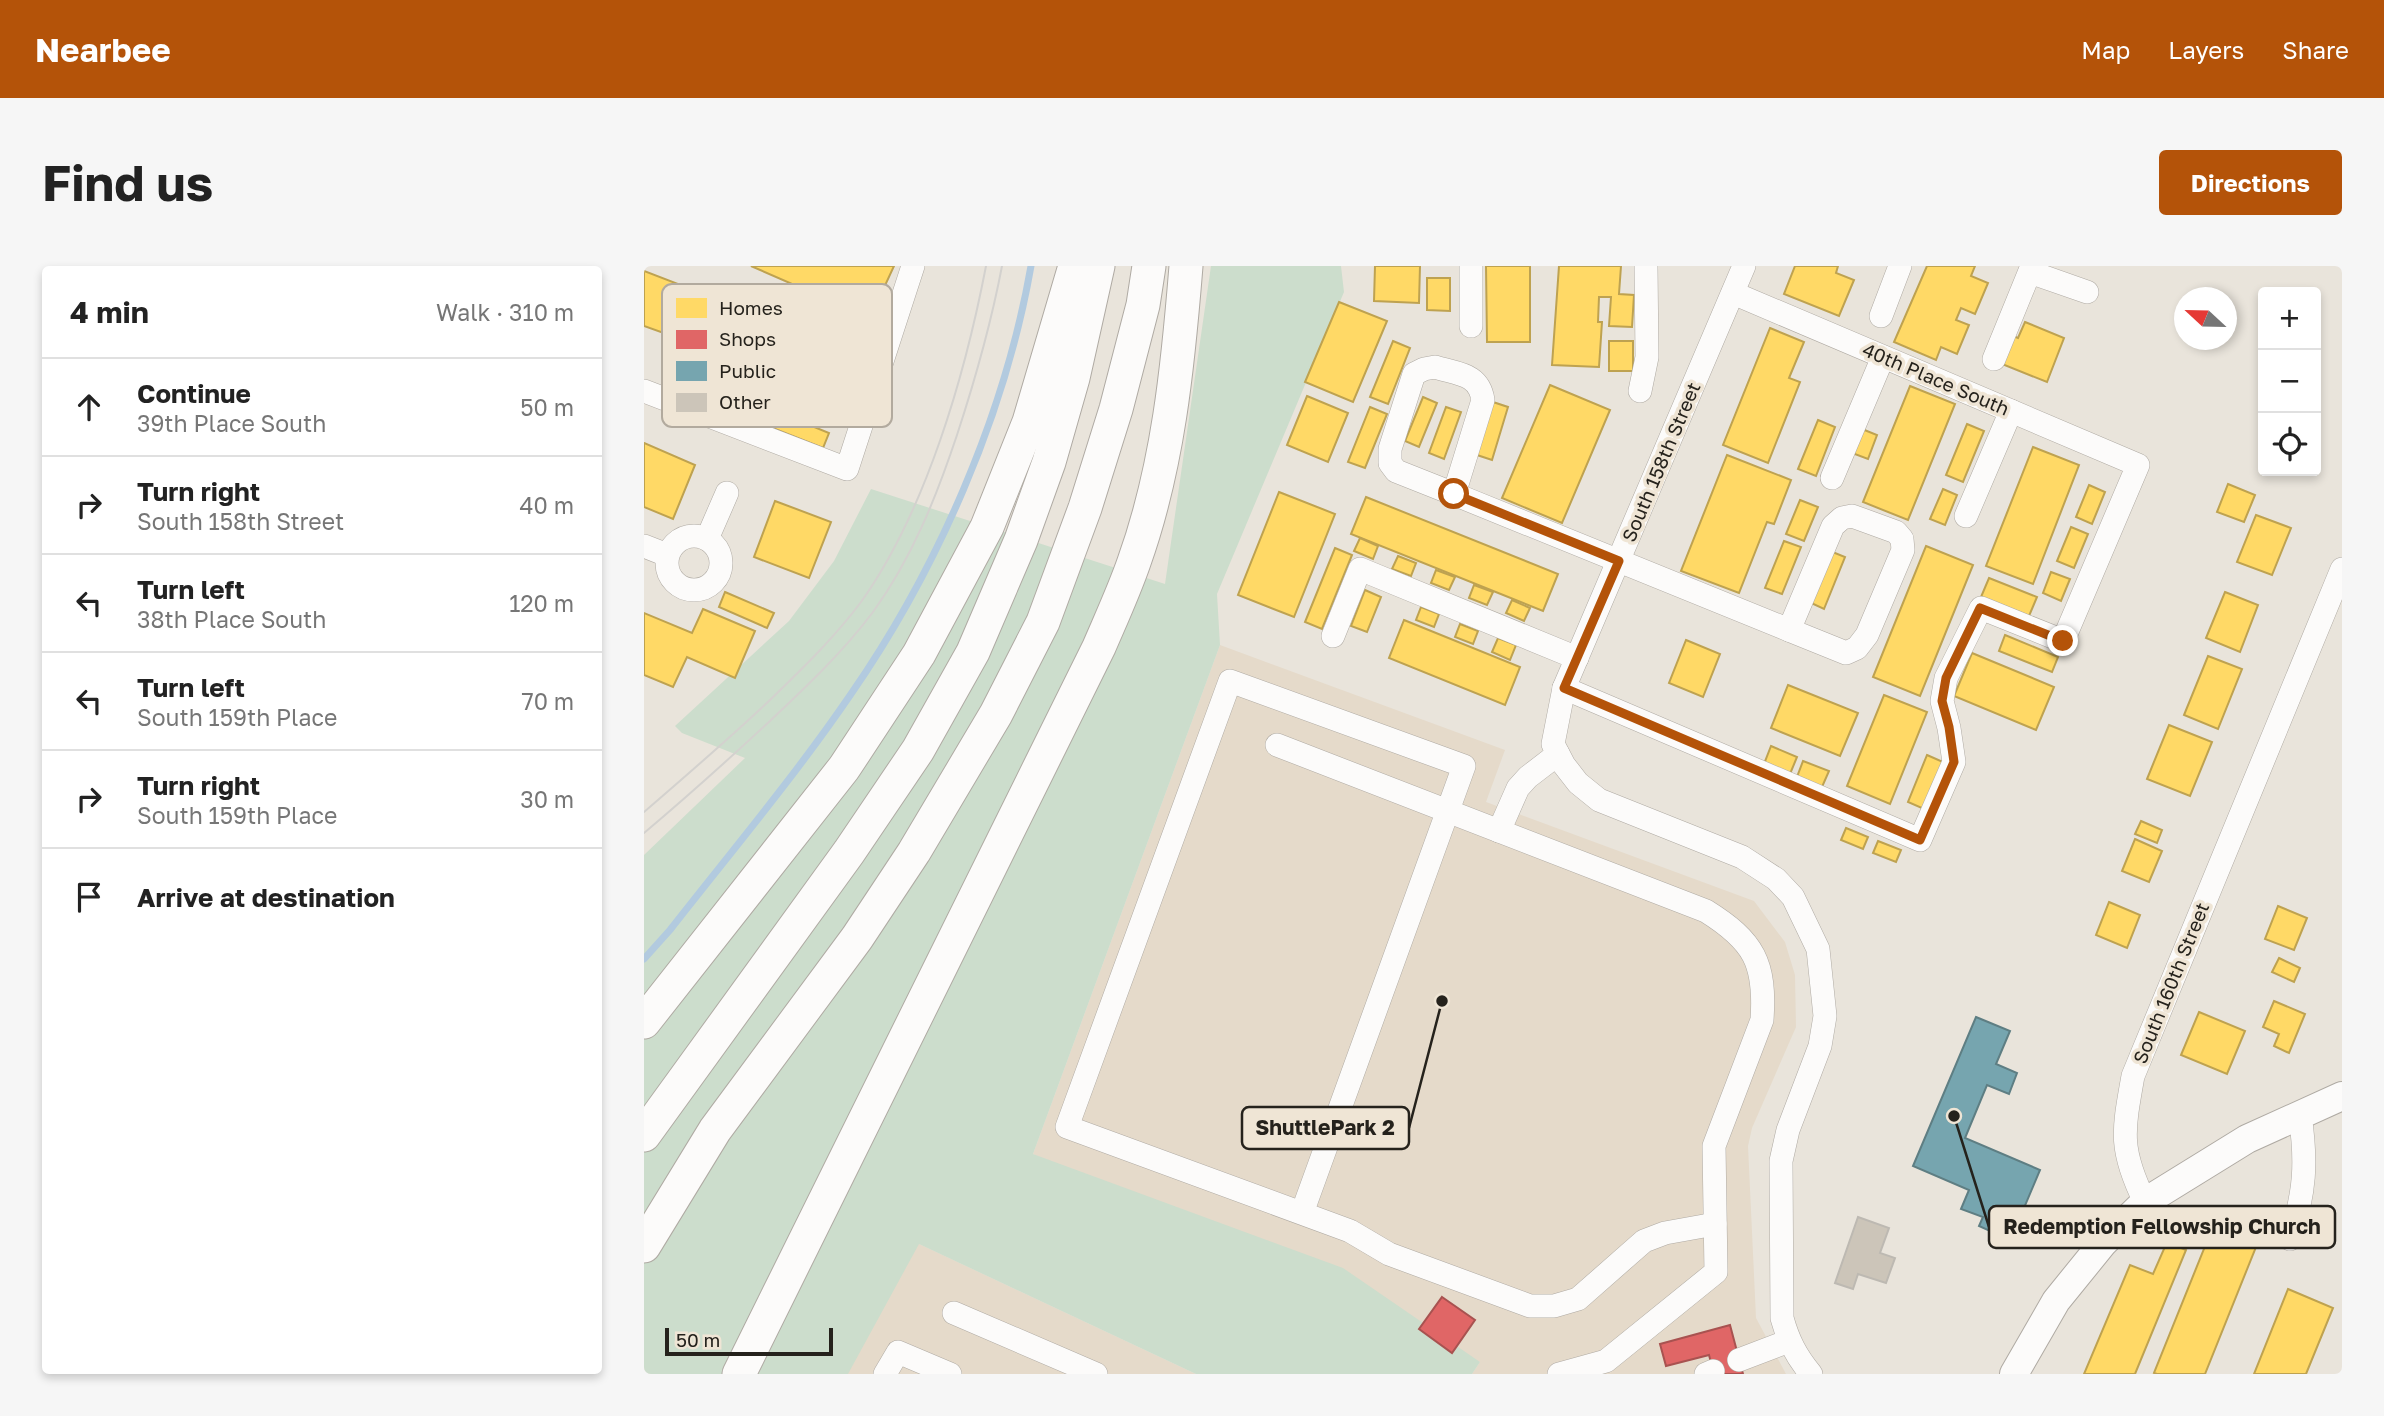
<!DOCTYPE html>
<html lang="en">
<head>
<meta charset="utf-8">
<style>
	:root { --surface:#fff; --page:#f6f6f6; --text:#222; --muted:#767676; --line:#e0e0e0; --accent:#b45309 }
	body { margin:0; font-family:"Golos Text",sans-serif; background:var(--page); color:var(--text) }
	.controls { position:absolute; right:21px; top:21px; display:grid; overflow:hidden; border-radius:7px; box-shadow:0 4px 10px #0003 }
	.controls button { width:63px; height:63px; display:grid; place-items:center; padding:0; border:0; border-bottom:2px solid var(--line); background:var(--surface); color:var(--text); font:35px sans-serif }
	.compass { position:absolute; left:1530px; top:21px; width:63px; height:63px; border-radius:50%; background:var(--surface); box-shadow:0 4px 10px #0003; rotate:292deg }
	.scale { position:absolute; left:21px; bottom:18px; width:168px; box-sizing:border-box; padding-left:7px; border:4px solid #25221c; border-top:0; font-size:19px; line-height:24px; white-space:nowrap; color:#25221c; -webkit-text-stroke:5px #efe5d5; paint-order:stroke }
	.stop { position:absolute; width:21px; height:21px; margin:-16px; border:5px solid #b45309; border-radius:50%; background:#fff }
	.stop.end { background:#b45309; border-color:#fff; box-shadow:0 2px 7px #0008 }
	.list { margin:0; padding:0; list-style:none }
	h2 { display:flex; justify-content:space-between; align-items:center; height:91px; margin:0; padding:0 28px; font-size:30px }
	h2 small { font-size:23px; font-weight:400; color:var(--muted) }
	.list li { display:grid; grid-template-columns:46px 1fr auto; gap:21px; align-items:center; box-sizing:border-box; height:98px; padding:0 28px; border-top:2px solid var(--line) }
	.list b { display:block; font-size:26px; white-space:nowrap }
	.list p { margin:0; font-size:23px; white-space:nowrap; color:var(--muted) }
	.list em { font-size:23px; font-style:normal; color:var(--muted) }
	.icon { flex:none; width:38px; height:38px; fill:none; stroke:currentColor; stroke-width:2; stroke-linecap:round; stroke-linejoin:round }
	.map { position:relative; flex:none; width:1698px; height:1108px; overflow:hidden; border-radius:7px }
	header { display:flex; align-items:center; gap:42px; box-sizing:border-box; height:98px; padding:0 35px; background:var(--accent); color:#fff }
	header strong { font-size:33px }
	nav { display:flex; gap:38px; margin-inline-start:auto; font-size:24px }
	.intro { display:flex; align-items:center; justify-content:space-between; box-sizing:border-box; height:168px; padding:0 42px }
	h1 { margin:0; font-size:49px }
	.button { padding:18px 32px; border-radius:7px; background:var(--accent); color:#fff; font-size:24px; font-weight:700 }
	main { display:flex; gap:42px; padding:0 42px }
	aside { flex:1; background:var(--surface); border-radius:7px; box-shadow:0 4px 10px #0003 }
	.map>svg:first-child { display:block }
	.built { fill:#e5daca }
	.green { fill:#cdc }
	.homes { fill:#ffd966; stroke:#bea250; stroke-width:2 }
	.shops { fill:#e06666; stroke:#a85250; stroke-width:2 }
	.public { fill:#76a5af; stroke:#5e7e83; stroke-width:2 }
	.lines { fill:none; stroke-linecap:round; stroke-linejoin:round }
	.stream { stroke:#b2cadf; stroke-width:7 }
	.building { fill:#ccc5b9; stroke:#bdb9b2; stroke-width:2 }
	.minor-casing { stroke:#afaaa3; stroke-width:24 }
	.major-casing { stroke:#afaaa3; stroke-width:30 }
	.highway-casing { stroke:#afaaa3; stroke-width:35 }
	.minor { stroke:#fcfbfa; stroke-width:23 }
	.major { stroke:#fcfbfa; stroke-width:28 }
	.highway { stroke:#fcfbfa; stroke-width:33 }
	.tram { stroke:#d3d1ce; stroke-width:2 }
	.route { stroke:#b45309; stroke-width:9 }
	.labels { text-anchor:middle; stroke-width:7; stroke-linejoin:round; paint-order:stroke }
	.street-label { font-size:19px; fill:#25221c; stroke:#efe5d5 }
	.key { fill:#efe5d5; stroke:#b2aa9e; stroke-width:2 }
	.key-label { font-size:19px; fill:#25221c }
	.leader { fill:none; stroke:#25221c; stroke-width:2.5 }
	.callout-dot { fill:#25221c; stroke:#efe5d5; stroke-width:2.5 }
	.callout { fill:#efe5d5; stroke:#25221c; stroke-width:2.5 }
	.callout-label { font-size:21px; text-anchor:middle; font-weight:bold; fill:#25221c }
</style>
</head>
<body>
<header>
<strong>Nearbee</strong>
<nav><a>Map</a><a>Layers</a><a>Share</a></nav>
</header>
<div class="intro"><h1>Find us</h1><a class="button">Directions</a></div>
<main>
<aside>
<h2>4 min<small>Walk · 310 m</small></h2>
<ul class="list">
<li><svg class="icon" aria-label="ahead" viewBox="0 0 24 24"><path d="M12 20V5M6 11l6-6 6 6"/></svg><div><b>Continue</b><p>39th Place South</p></div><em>50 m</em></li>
<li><svg class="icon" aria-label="right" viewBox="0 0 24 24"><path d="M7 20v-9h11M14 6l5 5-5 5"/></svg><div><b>Turn right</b><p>South 158th Street</p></div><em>40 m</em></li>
<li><svg class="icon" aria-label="left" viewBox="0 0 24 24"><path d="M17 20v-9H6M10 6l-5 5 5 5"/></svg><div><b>Turn left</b><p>38th Place South</p></div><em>120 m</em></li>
<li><svg class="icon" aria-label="left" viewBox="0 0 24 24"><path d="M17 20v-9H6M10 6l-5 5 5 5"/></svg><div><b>Turn left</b><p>South 159th Place</p></div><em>70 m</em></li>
<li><svg class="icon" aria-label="right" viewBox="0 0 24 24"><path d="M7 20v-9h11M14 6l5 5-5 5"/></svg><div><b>Turn right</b><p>South 159th Place</p></div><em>30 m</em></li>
<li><svg class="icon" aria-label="arrive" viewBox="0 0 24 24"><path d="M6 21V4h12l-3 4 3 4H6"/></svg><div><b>Arrive at destination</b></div></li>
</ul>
</aside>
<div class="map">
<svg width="1698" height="1108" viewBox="0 0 1698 1108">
	<rect width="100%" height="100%" fill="#e9e4db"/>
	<g class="built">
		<path d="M576 379 861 484 842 536 1110 635 1141 676 1151 709 1152 761 1108 862 1104 880 1112 1052 1142 1108H828L836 1096 389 888Z"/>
		<path d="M207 946 552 1108H126Z"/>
	</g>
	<path class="green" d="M567 0H697L700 26 573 328 576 379 389 888 699 1002 836 1096 828 1108H552L275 978 204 1108H0V589L101 492 38 467 31 460 145 355 190 295 227 223 521 318Z"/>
	<g class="homes">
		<path d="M107 0H250L226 52Z"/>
		<path d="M731 0H776L775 37 730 35Z"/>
		<path d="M842 0H886V76H843Z"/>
		<path d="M915 0H977L975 28 990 29 988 61 965 60 967 31H955L954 56H958L955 101 908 99Z"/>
		<path d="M1151 0H1194L1192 7 1210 14 1195 50 1140 28Z"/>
		<path d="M1283 0H1331L1327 10 1344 17 1331 48 1317 42 1312 54 1325 59 1313 88 1297 81 1292 94 1250 76Z"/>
		<path d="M0 5 60 28 42 75 0 60Z"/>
		<path d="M783 12H806V45L783 44Z"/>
		<path d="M695 36 743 55 709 136 661 116Z"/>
		<path d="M1381 56 1420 72 1403 116 1353 96 1364 68 1374 72Z"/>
		<path d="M1126 62 1160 76 1145 112 1156 116 1124 197 1079 179Z"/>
		<path d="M749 75 766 82 744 138 726 131Z"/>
		<rect x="965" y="75" width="24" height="30"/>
		<path d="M906 119 966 144 918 257 858 232Z"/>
		<path d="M1266 120 1311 138 1264 254 1219 236Z"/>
		<path d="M663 130 704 147 684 196 643 179Z"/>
		<path d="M779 131 793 137 775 181 761 175Z"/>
		<path d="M846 135 864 141 848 194 830 188Z"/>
		<path d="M726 141 743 148 721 202 704 196Z"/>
		<path d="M802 141 817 146 800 193 785 187Z"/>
		<path d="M136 147 185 167 179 182 131 163Z"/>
		<path d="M1174 154 1191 161 1172 210 1154 203Z"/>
		<path d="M1323 158 1340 165 1319 216 1302 209Z"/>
		<path d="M1218 163 1233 169 1224 193 1208 187Z"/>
		<path d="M0 177 51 199 29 253 0 241Z"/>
		<path d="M1389 181 1435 199 1389 318 1342 300Z"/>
		<path d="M1083 189 1147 214 1130 258 1123 256 1095 327 1037 305Z"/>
		<path d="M1584 218 1611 229 1600 256 1573 246Z"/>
		<path d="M1445 219 1461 226 1448 258 1432 251Z"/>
		<path d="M1299 223 1313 229 1301 259 1286 253Z"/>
		<path d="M635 226 691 248 650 351 594 329Z"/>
		<path d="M722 231 914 308 899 345 707 268Z"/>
		<path d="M1156 234 1174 241 1160 275 1142 268Z"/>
		<path d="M131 235 187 256 165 312 110 291Z"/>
		<path d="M1612 249 1647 262 1628 309 1593 296Z"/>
		<path d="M1427 261 1444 268 1430 302 1413 295Z"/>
		<path d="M716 272 734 280 729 293 710 285Z"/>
		<path d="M1140 275 1157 281 1138 328 1121 322Z"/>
		<path d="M1282 280 1329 299 1276 430 1229 411Z"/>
		<path d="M691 282 708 289 678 363 661 356Z"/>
		<path d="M1186 285 1201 291 1180 343 1165 336Z"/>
		<path d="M754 290 772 297 767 310 748 303Z"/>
		<path d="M792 304 811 311 805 324 787 317Z"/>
		<path d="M1407 306 1426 313 1417 335 1399 327Z"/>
		<path d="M1345 312 1393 331 1385 350 1337 331Z"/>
		<path d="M830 319 849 326 843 339 825 332Z"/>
		<path d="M721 324 737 331 723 366 707 360Z"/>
		<path d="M81 326 130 347 123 362 75 341Z"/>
		<path d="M1581 326 1614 339 1596 386 1562 372Z"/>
		<path d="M868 334 886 342 880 355 862 347Z"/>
		<path d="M777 341 795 348 790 361 772 354Z"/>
		<path d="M59 343 111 365 91 412 43 391 29 421 0 409V347L48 367Z"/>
		<path d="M760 354 876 401 861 439 745 392Z"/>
		<path d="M816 358 834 365 829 378 811 371Z"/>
		<path d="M1361 369 1414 391 1408 406 1355 385Z"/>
		<path d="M854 372 872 379 866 394 848 386Z"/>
		<path d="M1042 374 1076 388 1059 431 1025 417Z"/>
		<path d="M1328 387 1410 421 1392 464 1310 430Z"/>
		<path d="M1564 390 1598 403 1574 463 1540 449Z"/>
		<path d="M1144 419 1214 447 1196 490 1127 462Z"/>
		<path d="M1240 429 1283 446 1246 538 1203 520Z"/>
		<path d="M1525 459 1568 476 1546 530 1503 513Z"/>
		<path d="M1127 480 1153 491 1146 508 1120 498Z"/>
		<path d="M1283 489 1299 496 1280 543 1264 536Z"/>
		<path d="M1159 495 1185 505 1178 521 1153 511Z"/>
		<path d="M1497 555 1518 564 1513 577 1491 568Z"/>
		<path d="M1202 562 1224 571 1219 583 1197 574Z"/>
		<path d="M1491 573 1518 585 1505 616 1478 605Z"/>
		<path d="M1234 575 1257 584 1252 596 1229 587Z"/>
		<path d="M1465 636 1496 649 1483 682 1452 669Z"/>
		<path d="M1634 640 1663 652 1650 684 1621 673Z"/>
		<path d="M1635 692 1656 702 1650 716 1628 706Z"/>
		<path d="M1630 735 1661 748 1645 787 1630 780 1635 768 1619 761Z"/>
		<path d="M1555 746 1601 765 1583 808 1537 789Z"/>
		<path d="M1572 953 1616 971 1561 1108H1513L1510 1107Z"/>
		<path d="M1523 976 1542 984 1491 1108H1440L1486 999 1509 1008Z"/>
		<path d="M1644 1023 1689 1042 1662 1108H1610Z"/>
	</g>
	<g class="shops">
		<path d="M798 1031 831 1054 808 1087 775 1063Z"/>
		<path d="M1086 1059 1099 1108H1070L1065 1089 1022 1100 1016 1078Z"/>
	</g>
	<path class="public" d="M1332 751 1366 765 1352 798 1373 807 1365 828 1343 819 1321 872 1396 904 1369 968 1359 964 1357 970 1335 960 1339 951 1317 943 1325 924 1269 900Z"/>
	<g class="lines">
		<path class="stream" d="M0 693 26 664C87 586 151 510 207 428 293 304 361 149 387 0"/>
	</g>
	<path class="building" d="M1214 951 1245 962 1236 987 1251 992 1242 1017 1214 1008 1209 1023 1191 1017Z"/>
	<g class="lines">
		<g class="minor-casing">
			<g id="minor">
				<path d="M1100 0 920 422 909 478 920 499 934 517 955 534 1098 591 1132 613 1149 631 1174 683 1181 750 1176 780 1144 864 1137 895 1138 1052C1144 1074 1152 1090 1167 1108"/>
				<path d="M1386 6 1443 26"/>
				<path d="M1237 50 1256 0"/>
				<path d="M827 60V0"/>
				<path d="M1350 93 1388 0"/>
				<path d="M791 101C813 108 835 107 839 134L810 228 752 205 746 197V183L770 108 780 103Z"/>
				<path d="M0 125 203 203 269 0"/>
				<path d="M996 125 1003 91 1002 0"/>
				<path d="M1188 212 1239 91"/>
				<path d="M810 228 1145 364"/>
				<path d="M1208 250 1252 266 1258 273 1259 284 1223 369 1213 382 1202 387 1145 364 1189 260 1198 252Z"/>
				<path d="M1322 250 1367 145"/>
				<circle cx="50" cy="297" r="27"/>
				<path d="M63 273 83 227"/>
				<path d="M0 280 23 289"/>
				<path d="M689 370 716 303 933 392"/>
				<path d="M920 422 1276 574 1310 496 1305 462 1298 435 1302 412 1337 342 1419 375 1494 199 1089 27"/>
				<path d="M633 479 1062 645C1110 675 1122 697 1118 754L1070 880 1072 1006 962 1095 915 1108"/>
				<path d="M855 565 874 522 884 511 914 488"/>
				<path d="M1501 936C1475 883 1479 866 1489 810L1698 303"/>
				<path d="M658 947 820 500 586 415 423 861 706 965 745 988 886 1040H910L934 1033 1000 975 1021 967 1071 958"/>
				<path d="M1646 973C1661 926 1663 897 1656 849"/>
				<path d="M310 1047 452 1108"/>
				<path d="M1095 1094 1145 1075"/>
				<path d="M241 1108 254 1086 306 1108"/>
				<path d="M1062 1108 1069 1105"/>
			</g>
		</g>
		<g class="major-casing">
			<path id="major" d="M1370 1108 1412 1035 1459 977 1501 936 1603 873 1698 830"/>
		</g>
		<g class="highway-casing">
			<g id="highway">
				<path d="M0 756 200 502 275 388 343 261 385 156 431 0"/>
				<path d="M0 869 205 586 274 484 329 386 377 274 405 196 429 112 454 0"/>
				<path d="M0 980 71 864 213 672 270 586 352 448 399 356 441 242 472 143 499 39 505 0"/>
				<path d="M95 1108 455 381C467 353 480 325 490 296 524 201 534 100 542 0"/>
			</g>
		</g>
		<use href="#minor" class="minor"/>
		<use href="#major" class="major"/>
		<use href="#highway" class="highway"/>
		<g class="tram">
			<path d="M0 546C43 509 86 472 127 433 159 402 190 372 217 336 282 245 321 109 342 0"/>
			<path d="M0 567C44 530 85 493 127 454 163 420 199 386 229 346 268 292 292 232 313 169 331 114 347 58 358 0"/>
		</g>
	</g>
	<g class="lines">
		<path class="route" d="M810 228 975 295 920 422 1276 574 1310 496 1305 461 1298 435 1302 412 1336 342 1419 375"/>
	</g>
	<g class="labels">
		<g class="street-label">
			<text transform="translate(1292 113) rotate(23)" y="7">40th Place South</text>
			<text transform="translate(1017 196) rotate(-67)" y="7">South 158th Street</text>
			<text transform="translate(1527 717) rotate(-68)" y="7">South 160th Street</text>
		</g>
	</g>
	<rect x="18" y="18" width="230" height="143" rx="10" class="key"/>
	<rect x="32" y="32" width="31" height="20" fill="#ffd966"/>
	<rect x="32" y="64" width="31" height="19" fill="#e06666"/>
	<rect x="32" y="95" width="31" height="20" fill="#76a5af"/>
	<rect x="32" y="127" width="31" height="19" fill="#ccc5b9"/>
	<g class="key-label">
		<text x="75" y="49">Homes</text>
		<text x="75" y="80">Shops</text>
		<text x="75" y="112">Public</text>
		<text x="75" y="143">Other</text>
	</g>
	<path class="leader" d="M798 735L765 862M1310 850L1345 961"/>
	<g class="callout-dot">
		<circle cx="798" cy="735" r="7"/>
		<circle cx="1310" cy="850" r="7"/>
	</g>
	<g class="callout">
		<rect x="598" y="841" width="167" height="42" rx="7"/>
		<rect x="1345" y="940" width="346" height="42" rx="7"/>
	</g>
	<g class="callout-label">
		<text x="681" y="869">ShuttlePark 2</text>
		<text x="1518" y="968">Redemption Fellowship Church</text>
	</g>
</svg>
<div class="controls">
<button>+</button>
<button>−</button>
<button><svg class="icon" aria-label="locate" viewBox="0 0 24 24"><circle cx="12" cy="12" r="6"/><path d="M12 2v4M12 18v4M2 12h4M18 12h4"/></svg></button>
</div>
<svg class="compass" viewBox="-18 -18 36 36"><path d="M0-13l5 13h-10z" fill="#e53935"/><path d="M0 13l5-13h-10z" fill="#767676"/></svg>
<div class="scale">50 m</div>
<div class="stop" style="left:810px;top:228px"></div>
<div class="stop end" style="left:1419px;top:375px"></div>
</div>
</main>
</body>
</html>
